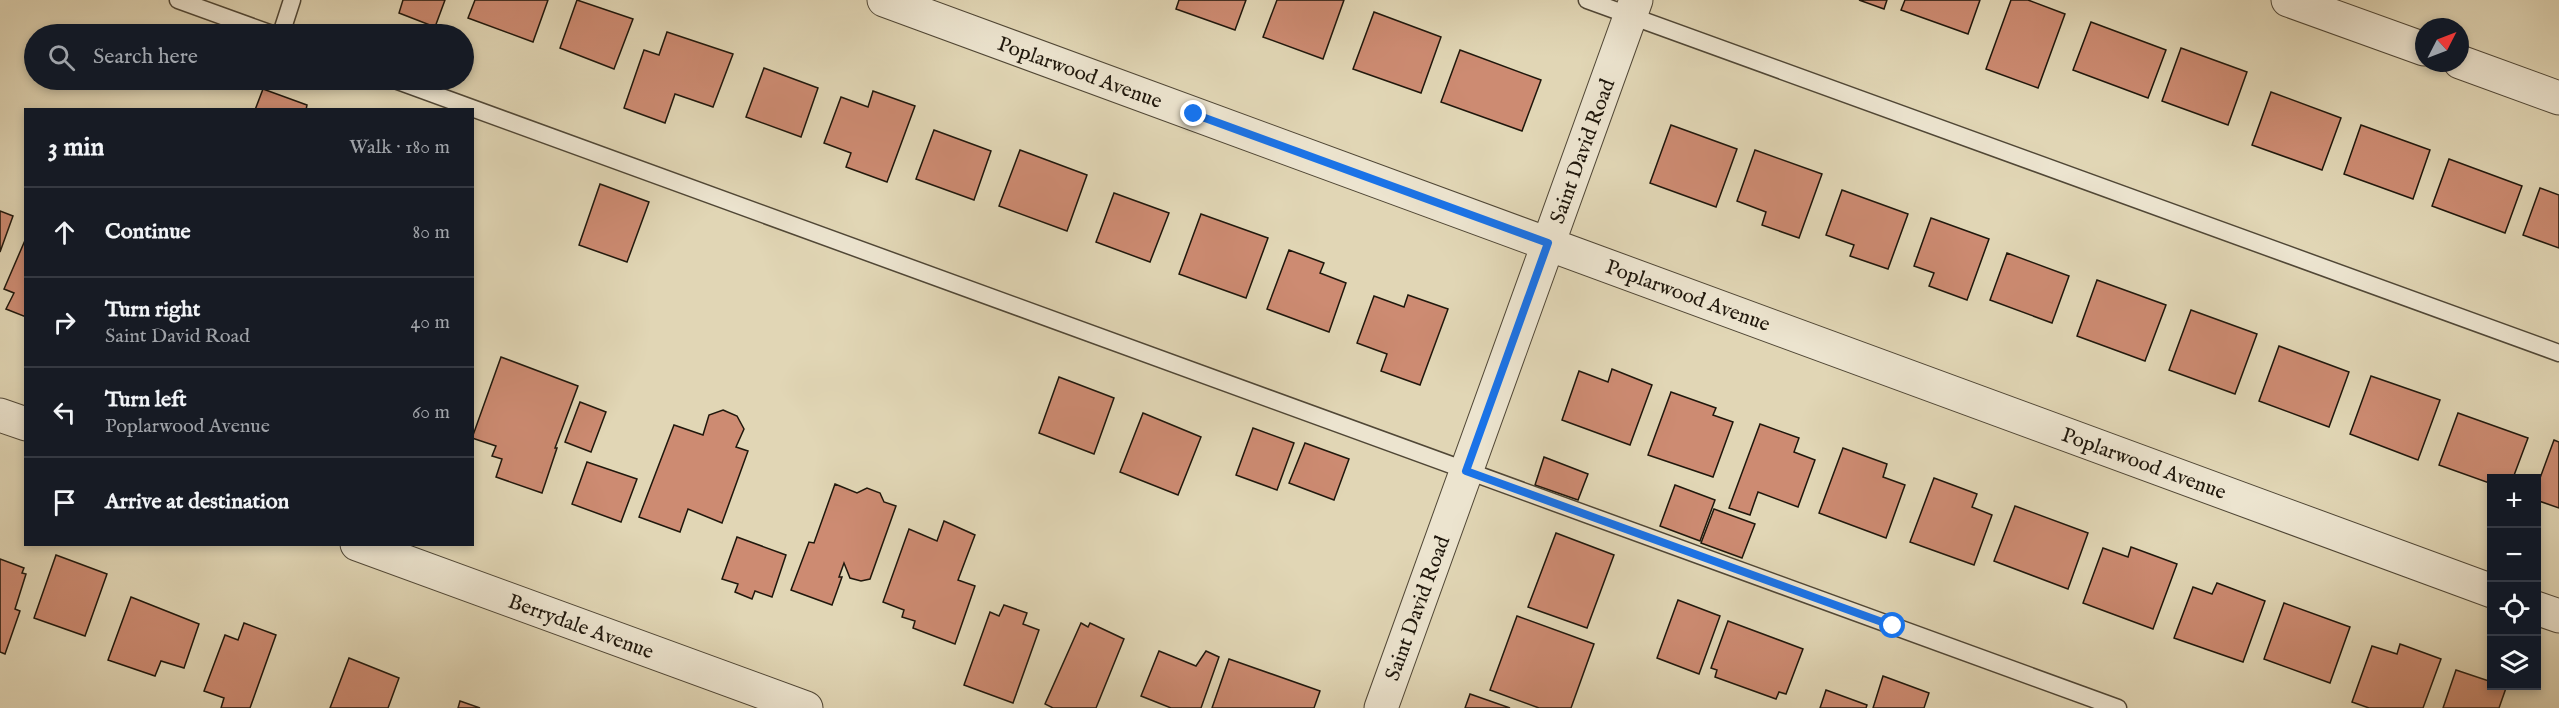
<!DOCTYPE html>
<html lang="en">
<head>
<meta charset="utf-8">
<style>
	:root { --surface:#171b24; --page:#20242c; --text:#f1f3f6; --muted:#9ea1a6; --line:#363941 }
	body { margin:0; font-family:"IM FELL English",serif; background:var(--page); color:var(--text) }
	.controls { position:absolute; right:18px; bottom:18px; display:grid; overflow:hidden; border-radius:0px; box-shadow:0 3px 9px #0003 }
	.controls button { width:54px; height:54px; display:grid; place-items:center; padding:0; border:0; border-bottom:2px solid var(--line); background:var(--surface); color:var(--text); font:30px sans-serif }
	.compass { position:absolute; left:2415px; top:18px; width:54px; height:54px; border-radius:50%; background:var(--surface); box-shadow:0 3px 9px #0003; rotate:48deg }
	.stop { position:absolute; width:18px; height:18px; margin:-14px; border:4px solid #1a73e8; border-radius:50%; background:#fff }
	.stop.end { background:#1a73e8; border-color:#fff; box-shadow:0 2px 6px #0008 }
	.list { margin:0; padding:0; list-style:none }
	h2 { display:flex; justify-content:space-between; align-items:center; height:78px; margin:0; padding:0 24px; font-size:26px }
	h2 small { font-size:20px; font-weight:400; color:var(--muted) }
	.list li { display:grid; grid-template-columns:39px 1fr auto; gap:18px; align-items:center; box-sizing:border-box; height:90px; padding:0 24px; border-top:2px solid var(--line) }
	.list b { display:block; font-size:22px; white-space:nowrap }
	.list p { margin:0; font-size:20px; white-space:nowrap; color:var(--muted) }
	.list em { font-size:20px; font-style:normal; color:var(--muted) }
	.icon { flex:none; width:33px; height:33px; fill:none; stroke:currentColor; stroke-width:2; stroke-linecap:round; stroke-linejoin:round }
	.map { position:relative; flex:none; width:2559px; height:708px; overflow:hidden }
	.search { position:absolute; background:var(--surface); box-shadow:0 3px 9px #0003; left:24px; top:24px; width:450px; height:66px; display:flex; align-items:center; gap:15px; box-sizing:border-box; padding:0 21px; border-radius:33px; color:var(--muted); font-size:22px }
	.panel { position:absolute; background:var(--surface); box-shadow:0 3px 9px #0003; left:24px; top:108px; width:450px; height:438px; border-radius:0px }
	.map>svg:first-child { display:block }
	.building { fill:#cd8b72; stroke:#1f170c; stroke-width:1.5 }
	.lines { fill:none; stroke-linecap:round; stroke-linejoin:round }
	.service-casing { stroke:#504736; stroke-width:19 }
	.minor-casing { stroke:#504736; stroke-width:35 }
	.service { stroke:#ece4cf; stroke-width:16 }
	.minor { stroke:#ece4cf; stroke-width:33 }
	.route { stroke:#1a73e8; stroke-width:8 }
	.labels { text-anchor:middle; stroke-width:5; stroke-linejoin:round; paint-order:stroke }
	.street-label { font-size:21px; fill:#1f170c; stroke:#ece4cf }
</style>
</head>
<body>
<div class="map">
<svg width="2559" height="708" viewBox="0 0 2559 708">
	<rect width="100%" height="100%" fill="#e1d6b5"/>
	<filter id="stains"><feTurbulence type="fractalNoise" baseFrequency=".00333" numOctaves="4"/><feColorMatrix values="0 0 0 0 .2 0 0 0 0 .09 0 0 0 0 .02 0 0 0 .5 -.17"/></filter>
	<radialGradient id="worn" r=".72"><stop offset=".6" stop-color="#630" stop-opacity="0"/><stop offset="1" stop-color="#630" stop-opacity=".3"/></radialGradient>
	<g class="building">
		<path d="M403 0H445L435 27 399 13Z"/>
		<path d="M475 0H548L533 42 468 18Z"/>
		<path d="M577 0 633 19 614 69 560 48Z"/>
		<path d="M1179 0H1246L1235 30 1176 9Z"/>
		<path d="M1277 0H1344L1323 59 1263 37Z"/>
		<path d="M1859 0H1887L1884 9Z"/>
		<path d="M1905 0H1980L1968 34 1901 10Z"/>
		<path d="M2011 0H2028L2065 14 2038 88 1986 69Z"/>
		<path d="M1374 12 1441 37 1421 93 1353 69Z"/>
		<path d="M2091 22 2166 50 2148 98 2073 70Z"/>
		<path d="M667 32 733 54 713 107 675 94 665 123 624 108 644 50 659 55Z"/>
		<path d="M2181 48 2247 72 2228 125 2162 101Z"/>
		<path d="M1460 50 1541 80 1522 131 1441 102Z"/>
		<path d="M764 68 818 88 801 137 746 117Z"/>
		<path d="M263 89 307 105 306 110H255Z"/>
		<path d="M873 91 915 106 887 182 846 167 851 153 824 143 841 97 868 107Z"/>
		<path d="M2271 92 2341 118 2322 170 2252 145Z"/>
		<path d="M1671 125 1737 149 1716 207 1650 183Z"/>
		<path d="M2361 125 2430 150 2413 199 2344 174Z"/>
		<path d="M934 130 991 151 974 200 916 179Z"/>
		<path d="M1020 150 1087 175 1067 231 999 206Z"/>
		<path d="M1755 150 1822 174 1799 238 1762 225 1766 212 1737 201Z"/>
		<path d="M2449 159 2522 186 2505 233 2432 206Z"/>
		<path d="M600 184 649 202 627 262 579 245Z"/>
		<path d="M2540 188 2559 195V248L2523 235Z"/>
		<path d="M1842 190 1908 214 1888 269 1850 256 1854 245 1826 235Z"/>
		<path d="M1114 193 1169 213 1150 262 1096 242Z"/>
		<path d="M0 211 13 216 0 252Z"/>
		<path d="M1201 214 1268 238 1246 298 1179 274Z"/>
		<path d="M1931 218 1989 239 1967 300 1929 286 1934 273 1914 266Z"/>
		<path d="M26 238V317L6 309 14 293 4 289Z"/>
		<path d="M1289 250 1324 263 1320 273 1346 283 1329 332 1267 309Z"/>
		<path d="M2007 253 2069 276 2052 323 1990 300Z"/>
		<path d="M2097 280 2166 305 2145 361 2077 336Z"/>
		<path d="M1408 295 1448 309 1420 385 1381 371 1387 354 1357 343 1374 296 1404 307Z"/>
		<path d="M2191 310 2257 334 2235 394 2169 370Z"/>
		<path d="M2279 346 2349 372 2329 427 2259 401Z"/>
		<path d="M501 357 578 386 555 448H557L542 493 496 477 502 459 492 456 496 446 472 438Z"/>
		<path d="M1612 369 1652 385 1630 445 1562 420 1579 371 1608 382Z"/>
		<path d="M2371 376 2440 400 2418 460 2350 434Z"/>
		<path d="M1059 377 1114 398 1094 454 1039 433Z"/>
		<path d="M1671 392 1716 408 1713 415 1733 422 1713 477 1648 455Z"/>
		<path d="M580 402 606 412 591 452 565 442Z"/>
		<path d="M723 410 737 416 744 429 736 447 748 451 722 523 688 509 680 532 639 517 674 425 703 435 709 415Z"/>
		<path d="M1143 413 1201 437 1178 495 1120 472Z"/>
		<path d="M2458 413 2528 438 2513 478H2492V484L2439 465Z"/>
		<path d="M1760 424 1799 438 1794 452 1815 460 1798 507 1758 492 1750 515 1729 508Z"/>
		<path d="M1253 428 1294 443 1277 490 1236 475Z"/>
		<path d="M2554 440 2559 442V508L2536 500V489Z"/>
		<path d="M1305 443 1349 459 1334 500 1289 483Z"/>
		<path d="M1843 448 1887 464 1883 477 1905 485 1886 538 1819 513Z"/>
		<path d="M1544 457 1588 474 1578 500 1535 485Z"/>
		<path d="M587 462 637 479 621 522 572 504Z"/>
		<path d="M1934 478 1977 494 1972 507 1992 515 1974 565 1910 542Z"/>
		<path d="M835 484 857 493 867 488 880 493 884 502 896 506 870 579 861 581 850 578 844 563 839 577H842L832 605 791 590 809 542 814 543Z"/>
		<path d="M1675 485 1715 500 1700 541 1660 526Z"/>
		<path d="M2015 506 2088 533 2068 589 1994 561Z"/>
		<path d="M1714 509 1755 524 1742 558 1701 543Z"/>
		<path d="M944 521 975 535 958 580 975 586 955 644 913 628 915 621 902 617 904 610 883 602 909 529 937 541Z"/>
		<path d="M1556 533 1614 555 1587 628 1528 607Z"/>
		<path d="M737 537 786 555 772 597 755 591 752 599 735 592 738 584 722 579Z"/>
		<path d="M2131 547 2177 564 2153 629 2083 603 2103 548 2128 557Z"/>
		<path d="M56 555 107 574 85 636 34 618Z"/>
		<path d="M0 559 24 568 22 573 26 574 15 609 20 611 5 654 0 652Z"/>
		<path d="M2217 583 2265 601 2243 662 2174 638 2193 587 2212 594Z"/>
		<path d="M131 597 199 624 184 668 161 661 155 676 108 660Z"/>
		<path d="M1678 600 1720 616 1699 674 1657 658Z"/>
		<path d="M2284 603 2350 627 2330 683 2264 659Z"/>
		<path d="M1004 605 1027 613 1023 624 1039 630 1013 703 964 685 990 612 999 616Z"/>
		<path d="M1517 616 1594 644 1571 708H1539L1490 690Z"/>
		<path d="M1728 621 1803 649 1786 694 1779 692 1776 699 1715 677 1717 670 1711 668Z"/>
		<path d="M244 623 276 635 250 708H221L224 698 204 691 225 635 238 640Z"/>
		<path d="M1081 623 1088 627 1090 623 1124 639 1096 708H1053L1045 704Z"/>
		<path d="M2400 644 2441 659 2423 708H2369L2352 702 2372 646 2397 654Z"/>
		<path d="M1159 651 1196 666 1206 651 1219 657 1201 708H1171L1141 696Z"/>
		<path d="M349 658 399 678 388 708H330Z"/>
		<path d="M1229 659 1320 691 1314 708H1212Z"/>
		<path d="M2456 670 2492 682V686L2506 688 2499 708H2443Z"/>
		<path d="M1883 676 1929 693 1924 708H1873Z"/>
		<path d="M1826 690 1867 705 1866 708H1820Z"/>
		<path d="M1470 694 1510 708H1465Z"/>
		<path d="M460 701 480 708H458Z"/>
	</g>
	<g class="lines">
		<g class="service-casing">
			<g id="service">
				<path d="M178 0 272 34"/>
				<path d="M1587 0 2559 353"/>
				<path d="M281 34 292 0"/>
				<path d="M395 80 2118 708"/>
			</g>
		</g>
		<g class="minor-casing">
			<g id="minor">
				<path d="M884 0 2492 591"/>
				<path d="M2288 0 2424 49"/>
				<path d="M2460 62 2559 98"/>
				<path d="M0 415 26 424"/>
				<path d="M357 544 806 708"/>
				<path d="M2536 608 2559 616"/>
				<path d="M1381 708 1636 0"/>
			</g>
		</g>
		<use href="#service" class="service"/>
		<use href="#minor" class="minor"/>
	</g>
	<g class="lines">
		<path class="route" d="M1194 114 1548 243 1466 471 1893 626"/>
	</g>
	<g class="labels">
		<g class="street-label">
			<text transform="translate(1080 72) rotate(20)" y="7">Poplarwood Avenue</text>
			<text transform="translate(1582 151) rotate(-70)" y="7">Saint David Road</text>
			<text transform="translate(1688 295) rotate(20)" y="7">Poplarwood Avenue</text>
			<text transform="translate(2144 463) rotate(20)" y="7">Poplarwood Avenue</text>
			<text transform="translate(1417 608) rotate(-70)" y="7">Saint David Road</text>
			<text transform="translate(581 626) rotate(20)" y="7">Berrydale Avenue</text>
		</g>
	</g>
	<rect width="100%" height="100%" filter="url(#stains)"/>
	<rect width="100%" height="100%" fill="url(#worn)"/>
</svg>
<div class="controls">
<button>+</button>
<button>−</button>
<button><svg class="icon" aria-label="locate" viewBox="0 0 24 24"><circle cx="12" cy="12" r="6"/><path d="M12 2v4M12 18v4M2 12h4M18 12h4"/></svg></button>
<button><svg class="icon" aria-label="layers" viewBox="0 0 24 24"><path d="M12 4l9 5-9 5-9-5zM3 14l9 5 9-5"/></svg></button>
</div>
<svg class="compass" viewBox="-18 -18 36 36"><path d="M0-13l5 13h-10z" fill="#e53935"/><path d="M0 13l5-13h-10z" fill="#9ea1a6"/></svg>
<div class="stop" style="left:1893px;top:626px"></div>
<div class="stop end" style="left:1194px;top:114px"></div>
<div class="search"><svg class="icon" aria-label="search" viewBox="0 0 24 24"><circle cx="10" cy="10" r="6"/><path d="M15 15l6 6"/></svg>Search here</div>
<section class="panel">
<h2>3 min<small>Walk · 180 m</small></h2>
<ul class="list">
<li><svg class="icon" aria-label="ahead" viewBox="0 0 24 24"><path d="M12 20V5M6 11l6-6 6 6"/></svg><div><b>Continue</b></div><em>80 m</em></li>
<li><svg class="icon" aria-label="right" viewBox="0 0 24 24"><path d="M7 20v-9h11M14 6l5 5-5 5"/></svg><div><b>Turn right</b><p>Saint David Road</p></div><em>40 m</em></li>
<li><svg class="icon" aria-label="left" viewBox="0 0 24 24"><path d="M17 20v-9H6M10 6l-5 5 5 5"/></svg><div><b>Turn left</b><p>Poplarwood Avenue</p></div><em>60 m</em></li>
<li><svg class="icon" aria-label="arrive" viewBox="0 0 24 24"><path d="M6 21V4h12l-3 4 3 4H6"/></svg><div><b>Arrive at destination</b></div></li>
</ul>
</section>
</div>
</body>
</html>
